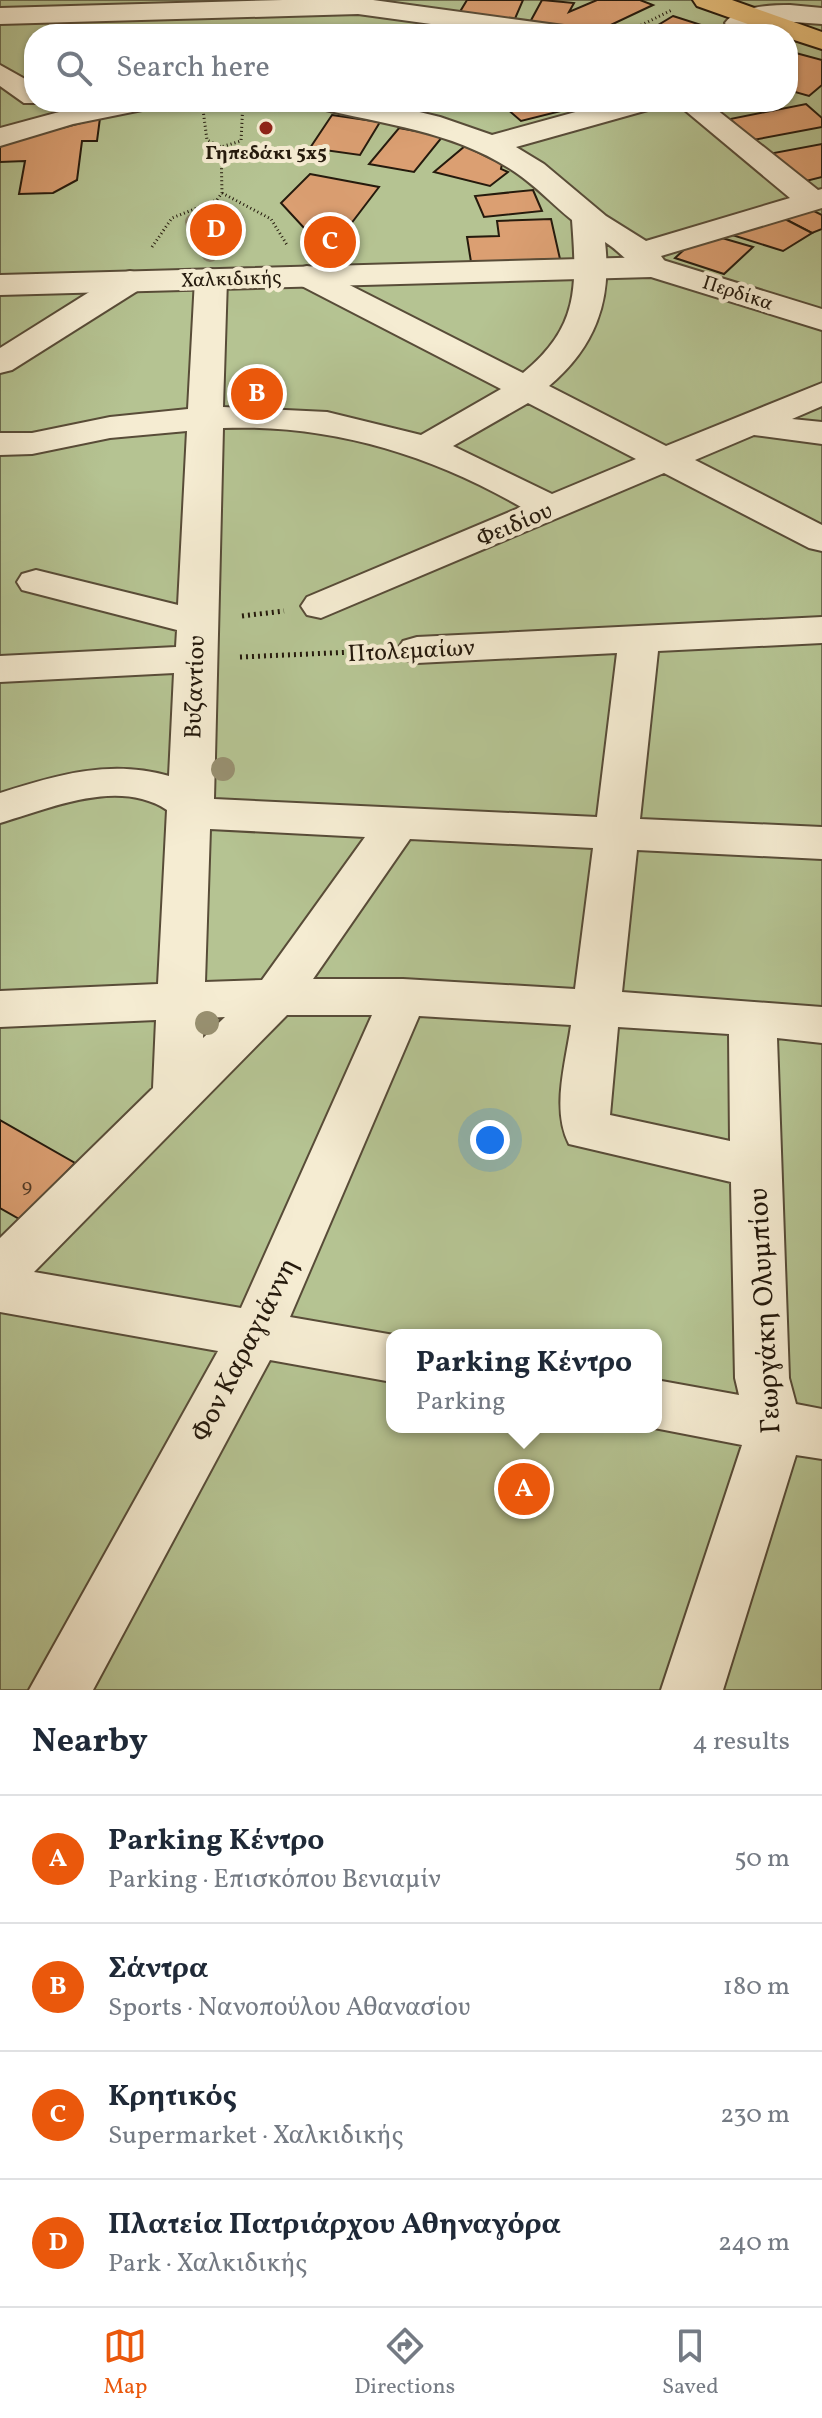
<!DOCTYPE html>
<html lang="en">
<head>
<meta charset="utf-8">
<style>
	:root { --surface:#fff; --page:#f2f2f3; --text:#1f2937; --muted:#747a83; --line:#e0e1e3; --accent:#ea580c }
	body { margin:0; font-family:Vollkorn,serif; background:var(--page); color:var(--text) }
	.you { position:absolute; left:490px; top:1140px; width:28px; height:28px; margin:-20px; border:6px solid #fff; border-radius:50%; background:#1a73e8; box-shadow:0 0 0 12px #1a73e833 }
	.badge { display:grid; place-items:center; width:52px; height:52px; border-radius:50%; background:var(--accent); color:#fff; font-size:26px; font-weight:700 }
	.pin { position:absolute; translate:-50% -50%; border:4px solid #fff; box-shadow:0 2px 8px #0006 }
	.popup { position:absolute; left:386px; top:1329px; width:276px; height:104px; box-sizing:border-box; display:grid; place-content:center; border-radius:16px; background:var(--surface); filter:drop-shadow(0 2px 6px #0005); font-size:26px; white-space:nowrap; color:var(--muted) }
	.popup b { font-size:30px; color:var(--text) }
	.popup::after { content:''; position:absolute; left:50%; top:100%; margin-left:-16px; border:16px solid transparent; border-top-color:var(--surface) }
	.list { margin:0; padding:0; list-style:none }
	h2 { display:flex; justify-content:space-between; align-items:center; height:104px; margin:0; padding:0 32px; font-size:34px }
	h2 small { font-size:26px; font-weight:400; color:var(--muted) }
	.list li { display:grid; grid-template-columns:52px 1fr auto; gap:24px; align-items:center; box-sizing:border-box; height:128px; padding:0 32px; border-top:2px solid var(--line) }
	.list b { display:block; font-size:30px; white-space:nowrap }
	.list p { margin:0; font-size:26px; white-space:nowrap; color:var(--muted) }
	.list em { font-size:26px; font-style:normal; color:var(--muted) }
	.icon { flex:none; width:44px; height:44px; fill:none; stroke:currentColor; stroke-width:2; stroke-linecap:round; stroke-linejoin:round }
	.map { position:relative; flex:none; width:822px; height:1690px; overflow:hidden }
	.search { position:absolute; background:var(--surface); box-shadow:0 2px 6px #0004; left:24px; right:24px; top:24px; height:88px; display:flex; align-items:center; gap:20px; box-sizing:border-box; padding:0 28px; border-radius:32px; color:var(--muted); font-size:30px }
	.sheet { height:616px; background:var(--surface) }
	nav { display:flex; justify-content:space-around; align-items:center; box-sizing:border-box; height:112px; border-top:2px solid var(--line); background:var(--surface); font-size:22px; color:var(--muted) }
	nav a { display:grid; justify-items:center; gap:4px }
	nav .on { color:var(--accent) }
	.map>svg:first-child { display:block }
	.green { fill:#b5c392; stroke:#6d6e50; stroke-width:2; fill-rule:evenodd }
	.building { fill:#db9f72; stroke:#251a0d; stroke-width:2 }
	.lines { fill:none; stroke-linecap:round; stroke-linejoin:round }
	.minor-casing { stroke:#584c38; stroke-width:4 }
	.tertiary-casing { stroke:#584c38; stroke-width:4 }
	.primary-casing { stroke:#251a0d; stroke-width:4 }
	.path-far1 { stroke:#251a0d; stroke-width:3; stroke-dasharray:1 3; stroke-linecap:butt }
	.path { stroke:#251a0d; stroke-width:5; stroke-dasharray:2 4; stroke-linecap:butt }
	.minor { fill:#f5ecd2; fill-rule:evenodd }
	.tertiary { fill:#f5ecd2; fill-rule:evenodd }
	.primary { fill:#e8c07c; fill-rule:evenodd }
	.tree { fill:#989070 }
	.poi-dot { fill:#8f2418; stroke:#f5ecd2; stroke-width:3 }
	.labels { text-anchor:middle; stroke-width:8; stroke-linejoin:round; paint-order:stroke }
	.far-poi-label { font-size:20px; font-weight:bold; fill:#251a0d; stroke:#f5ecd2 }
	.far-street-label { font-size:20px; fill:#251a0d; stroke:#f5ecd2 }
	.number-label { font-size:20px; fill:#523b26 }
	.street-label { font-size:24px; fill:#251a0d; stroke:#f5ecd2 }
	.near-street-label { font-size:28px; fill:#251a0d; stroke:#f5ecd2 }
</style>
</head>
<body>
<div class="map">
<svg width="822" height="1690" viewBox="0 0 822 1690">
	<rect width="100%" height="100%" fill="#efe1b9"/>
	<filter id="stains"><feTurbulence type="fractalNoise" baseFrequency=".0025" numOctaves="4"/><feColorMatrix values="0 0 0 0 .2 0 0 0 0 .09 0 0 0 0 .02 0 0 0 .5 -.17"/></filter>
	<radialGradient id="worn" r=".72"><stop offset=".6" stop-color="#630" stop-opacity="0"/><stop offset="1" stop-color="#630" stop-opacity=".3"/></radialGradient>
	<path class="green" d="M0 0H822V1690H0ZM34 34H788V102H34ZM392 1335H656V1427H392Z"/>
	<g class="building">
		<path d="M467 0H523L514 21 458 15Z"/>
		<path d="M542 0 574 3 569 12 597 0H640L653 5 596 32 529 24Z"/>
		<path d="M673 16 717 30 711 34H664L650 30Z"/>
		<path d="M792 52 822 60V85L809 96 788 90V55Z"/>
		<path d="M499 102H597L521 121Z"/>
		<path d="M806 104 822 118V127L753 140 730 119Z"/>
		<path d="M332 115 380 122 360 155 310 148Z"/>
		<path d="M100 118 97 141H82L77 180 53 193 19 194 25 161 0 162V144Z"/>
		<path d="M399 128 443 136 414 172 369 164Z"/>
		<path d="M822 144V177L798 183 763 155Z"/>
		<path d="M465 146 502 164 501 169 508 172 490 186 434 172Z"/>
		<path d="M310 174 379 187 347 229H305L281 203Z"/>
		<path d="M533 190 542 211 484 217 475 196Z"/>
		<path d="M810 209 822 215V229L812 233 783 218Z"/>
		<path d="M783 218 812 233 783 251 729 234Z"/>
		<path d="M551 219 560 259 471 262 467 237 499 236 497 221Z"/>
		<path d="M722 238 753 247 724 274 675 258 687 247Z"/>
		<path d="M0 1120 75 1163 21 1220 0 1208Z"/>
	</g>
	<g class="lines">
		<g class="minor-casing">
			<g id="minor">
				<path d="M283 0H373L564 26 574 28 578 34H504L358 14 0 24V8Z"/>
				<path d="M790 5 822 8V24L780 21 739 31 729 29 725 23C737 6 771 5 790 5Z"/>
				<path d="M0 65 34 84V102L44 103H24L0 86Z"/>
				<path d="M96 102H156L152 108 73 124 0 146V128Z"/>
				<path d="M313 102H378L440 117 492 135 612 102H659L655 108 516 147 544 164 606 216 646 241 790 198 675 102H707L818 190 822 189V208L661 256 669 267 664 274C639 280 626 255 605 242 612 301 595 347 549 386L666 446 822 383V406L792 419 822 422V444L754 435 695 460 822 525V551L809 548 664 473 321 618 307 615 301 606 307 597 521 507C429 454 329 424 223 428L214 799 597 817 617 653 417 663 403 659 397 650 403 641 417 637 822 617V643L658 651 640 819 822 827V859L637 850 622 992 822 1007V1043L777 1038 789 1378 796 1404 822 1409V1459L796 1455 723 1690H661L742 1445 649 1427H656V1380L739 1395 735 1378 731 1182 569 1144C551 1109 566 1062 571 1025L419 1016 290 1317 394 1335 392 1382 270 1360 93 1690H29L218 1351 0 1312V1238L153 1088 156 1020 0 1027V991L158 984 167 810C118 778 51 808 0 823V793C56 775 110 759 169 776L174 673 0 682V656L176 647 177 630 22 590 17 582 22 574 36 570 178 605 187 431 110 438 32 454 0 455V433H32L110 417 188 409 195 279 200 272 211 269 222 272 227 279 223 407 327 412 421 435 501 389 296 283 291 276 296 269 307 266 318 269 523 373C579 327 577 287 572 220 552 204 536 186 515 172 454 131 386 125 317 108ZM528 403 636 459 552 494 453 446ZM210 829 365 837 262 980 205 982ZM410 839 593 848 575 989 403 979H313ZM287 1015H372L241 1308 34 1272ZM225 1017 203 1038 204 1018ZM618 1027 729 1034 730 1141 610 1115Z"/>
				<path d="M130 271 142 274 146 281 142 288 12 370 0 373V348L118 274Z"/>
			</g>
		</g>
		<g class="tertiary-casing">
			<path id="tertiary" d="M653 257 822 309V330L651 277 0 295V275Z"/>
		</g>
		<g class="primary-casing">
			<path id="primary" d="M693 0H732L822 32V49L788 38V34H776L697 6Z"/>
		</g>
		<g class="path-far1">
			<path d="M623 34 672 10"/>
			<path d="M202 102 207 140 221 147 241 141 243 102"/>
			<path d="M222 193 271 219 287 245"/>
			<path d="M152 247 172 218 217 200 222 193 221 147"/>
		</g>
		<g class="path">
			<path d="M242 616 284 611"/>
			<path d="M240 657 378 651"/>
		</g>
		<use href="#minor" class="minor"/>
		<use href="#tertiary" class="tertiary"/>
		<use href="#primary" class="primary"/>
	</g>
	<g class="tree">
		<circle cx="235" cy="220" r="9"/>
		<circle cx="194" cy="222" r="9"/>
		<circle cx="210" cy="253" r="9"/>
		<circle cx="223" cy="769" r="12"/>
		<circle cx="207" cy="1023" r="12"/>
	</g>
	<circle class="poi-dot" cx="266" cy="128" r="8"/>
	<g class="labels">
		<g class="far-poi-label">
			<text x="266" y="159">Γηπεδάκι 5x5</text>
		</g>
		<g class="far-street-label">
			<text transform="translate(231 278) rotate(-2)" y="7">Χαλκιδικής</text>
			<text transform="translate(738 292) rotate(18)" y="7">Περδίκα</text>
		</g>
		<g class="number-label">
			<text x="27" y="1192">9</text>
		</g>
		<g class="street-label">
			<text transform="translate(514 524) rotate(-23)" y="8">Φειδίου</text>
			<text transform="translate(411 650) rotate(-3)" y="8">Πτολεμαίων</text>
			<text transform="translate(194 687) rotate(-88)" y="8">Βυζαντίου</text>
		</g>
		<g class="near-street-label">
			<text transform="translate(763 1311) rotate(-93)" y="10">Γεωργάκη Ολυμπίου</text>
			<text transform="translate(243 1349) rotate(-63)" y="10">Φον Καραγιάννη</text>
		</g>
	</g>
	<rect width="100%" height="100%" filter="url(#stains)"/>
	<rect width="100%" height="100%" fill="url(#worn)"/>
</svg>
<div class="you"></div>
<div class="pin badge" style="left:524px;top:1489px">A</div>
<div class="popup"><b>Parking Κέντρο</b>Parking</div>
<div class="pin badge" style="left:257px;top:394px">B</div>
<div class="pin badge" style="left:330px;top:242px">C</div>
<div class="pin badge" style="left:216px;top:230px">D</div>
<div class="search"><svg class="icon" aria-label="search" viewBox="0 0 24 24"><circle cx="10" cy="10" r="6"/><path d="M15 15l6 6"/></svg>Search here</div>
</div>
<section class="sheet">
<h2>Nearby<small>4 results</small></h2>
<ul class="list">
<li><span class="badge">A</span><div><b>Parking Κέντρο</b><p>Parking · Επισκόπου Βενιαμίν</p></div><em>50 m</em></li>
<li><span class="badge">B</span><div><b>Σάντρα</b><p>Sports · Νανοπούλου Αθανασίου</p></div><em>180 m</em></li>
<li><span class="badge">C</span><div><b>Κρητικός</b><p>Supermarket · Χαλκιδικής</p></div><em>230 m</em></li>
<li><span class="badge">D</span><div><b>Πλατεία Πατριάρχου Αθηναγόρα</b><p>Park · Χαλκιδικής</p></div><em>240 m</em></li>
</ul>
</section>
<nav>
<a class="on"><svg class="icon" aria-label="map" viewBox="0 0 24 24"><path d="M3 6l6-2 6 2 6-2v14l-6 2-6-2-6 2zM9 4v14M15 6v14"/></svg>Map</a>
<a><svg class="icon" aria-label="directions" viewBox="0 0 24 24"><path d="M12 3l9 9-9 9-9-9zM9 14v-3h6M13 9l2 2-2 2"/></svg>Directions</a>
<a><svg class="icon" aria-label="saved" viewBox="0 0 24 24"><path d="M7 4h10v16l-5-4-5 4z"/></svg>Saved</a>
</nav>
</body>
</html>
